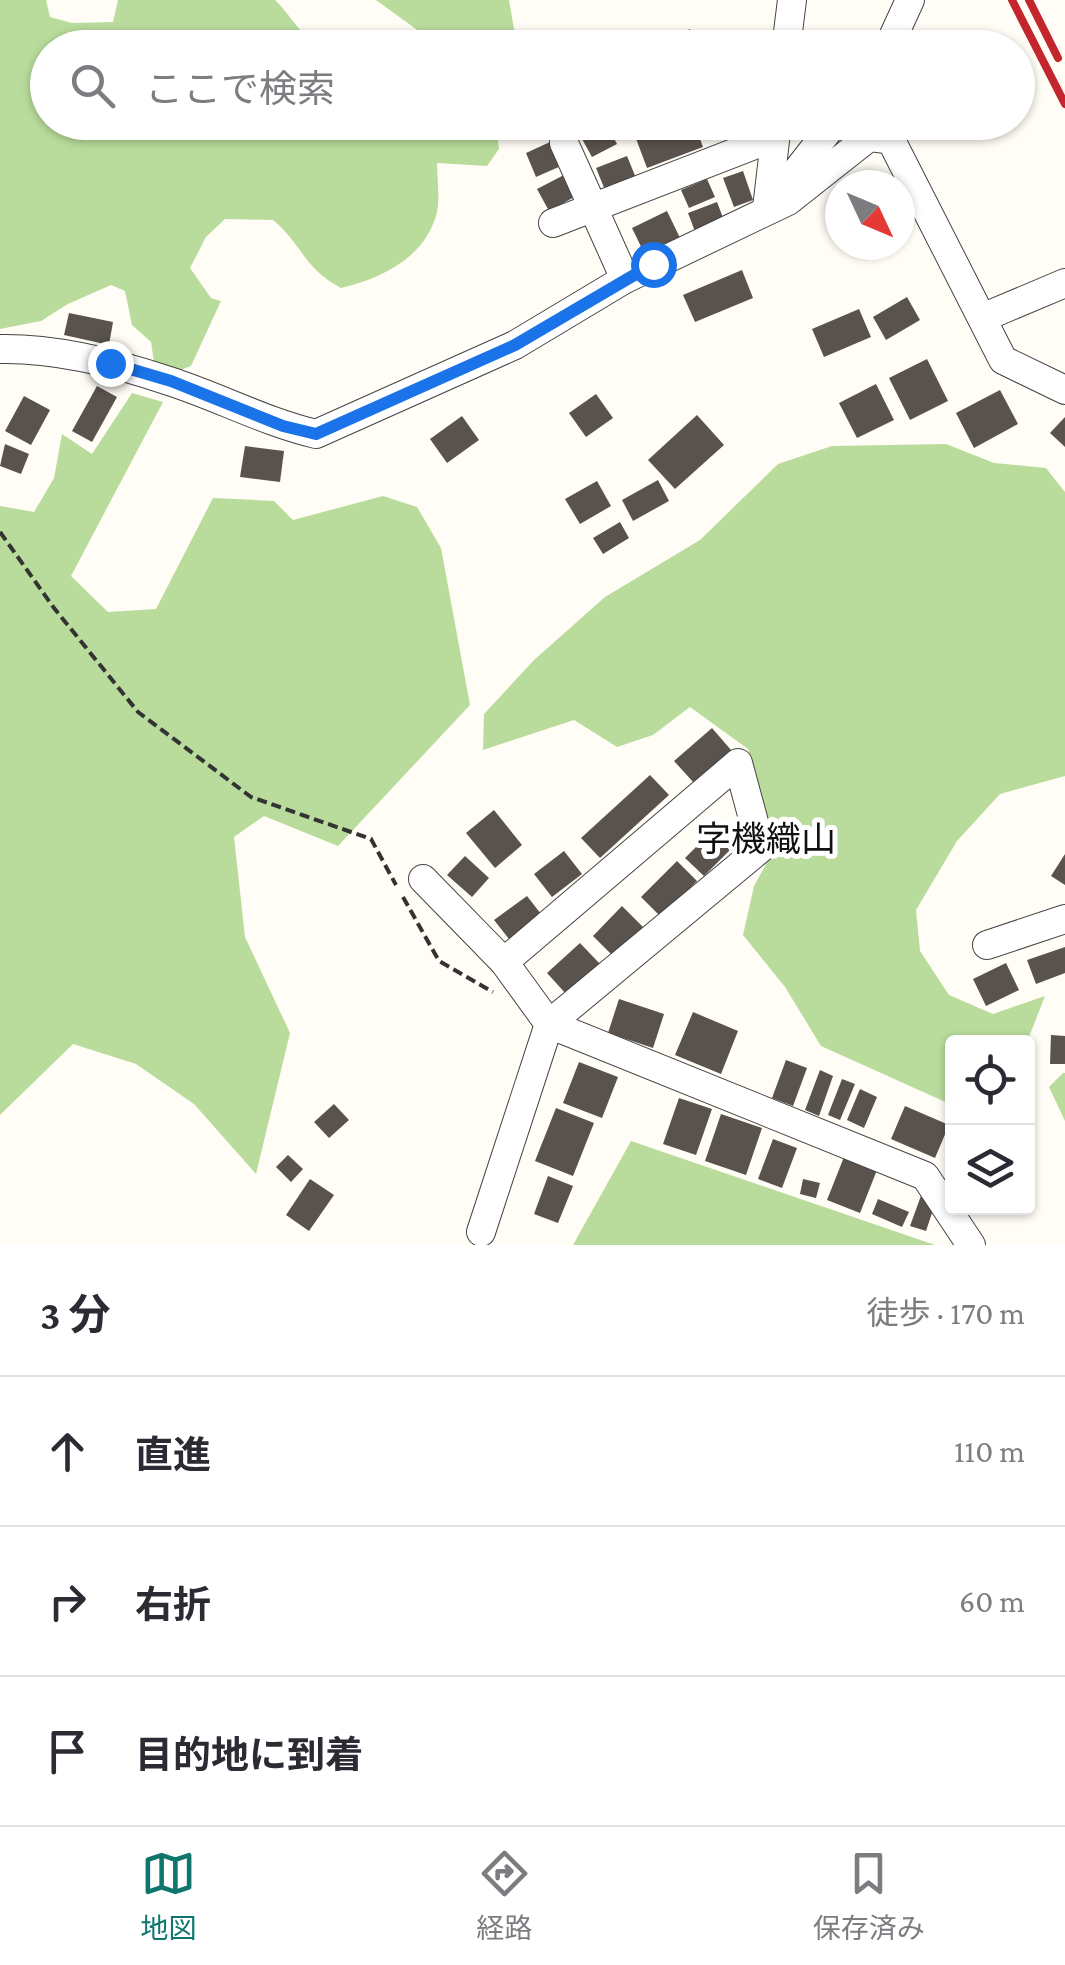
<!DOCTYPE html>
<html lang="ja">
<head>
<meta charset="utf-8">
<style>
	:root { --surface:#fff; --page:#f7f7f7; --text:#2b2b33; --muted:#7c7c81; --line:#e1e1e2; --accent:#0f766e }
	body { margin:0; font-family:"Crimson Pro","Noto Sans JP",serif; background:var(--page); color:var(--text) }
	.controls { position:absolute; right:30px; bottom:30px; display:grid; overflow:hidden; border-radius:10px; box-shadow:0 2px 8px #0004 }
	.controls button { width:90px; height:90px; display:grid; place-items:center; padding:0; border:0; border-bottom:2px solid var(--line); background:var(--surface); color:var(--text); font:50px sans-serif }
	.compass { position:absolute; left:825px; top:170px; width:90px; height:90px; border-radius:50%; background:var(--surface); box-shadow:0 2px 8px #0004; rotate:134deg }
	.stop { position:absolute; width:30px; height:30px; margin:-22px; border:8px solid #1a73e8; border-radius:50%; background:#fff }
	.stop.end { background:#1a73e8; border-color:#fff; box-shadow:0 2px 10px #0008 }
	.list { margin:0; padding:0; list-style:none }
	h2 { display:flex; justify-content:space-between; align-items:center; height:130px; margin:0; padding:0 40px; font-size:42px }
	h2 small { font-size:32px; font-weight:400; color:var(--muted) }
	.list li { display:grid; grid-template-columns:65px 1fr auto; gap:30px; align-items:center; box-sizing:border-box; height:150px; padding:0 40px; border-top:2px solid var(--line) }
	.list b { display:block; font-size:38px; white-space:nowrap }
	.list em { font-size:32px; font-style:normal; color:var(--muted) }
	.icon { flex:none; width:55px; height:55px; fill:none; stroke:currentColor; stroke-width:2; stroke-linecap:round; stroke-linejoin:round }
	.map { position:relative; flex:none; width:1065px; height:1245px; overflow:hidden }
	.search { position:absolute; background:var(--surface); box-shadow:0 2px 8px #0004; left:30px; right:30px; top:30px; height:110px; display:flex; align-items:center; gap:25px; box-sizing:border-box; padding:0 35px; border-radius:55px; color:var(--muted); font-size:38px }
	.sheet { height:580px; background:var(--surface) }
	nav { display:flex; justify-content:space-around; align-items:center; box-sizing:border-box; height:140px; border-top:2px solid var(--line); background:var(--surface); font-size:28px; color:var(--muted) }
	nav a { display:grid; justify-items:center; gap:5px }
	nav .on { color:var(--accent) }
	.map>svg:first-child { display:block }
	.forest { fill:#b9dc9c }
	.building { fill:#5a524d }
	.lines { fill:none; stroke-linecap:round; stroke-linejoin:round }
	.minor-casing { stroke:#444; stroke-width:30 }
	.path { stroke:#333; stroke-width:4; stroke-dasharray:10 5; stroke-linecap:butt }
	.minor { stroke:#fff; stroke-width:28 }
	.rail { stroke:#c4262e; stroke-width:8 }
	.route { stroke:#1a73e8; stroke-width:12 }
	.labels { text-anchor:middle; stroke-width:10; stroke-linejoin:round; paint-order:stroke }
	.quarter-label { font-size:35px; fill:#111; stroke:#fff }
</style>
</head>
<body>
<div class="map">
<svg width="1065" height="1245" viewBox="0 0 1065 1245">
	<rect width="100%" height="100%" fill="#fffdf5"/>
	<g class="forest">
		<path d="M0 0H46L50 17 72 23 113 22 118 0H275C289 13 305 41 319 47L48 48V122H380L410 130 417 123H496L499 149 487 166 437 163C437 179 440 197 437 212 426 257 383 278 341 288 302 267 304 246 273 220L225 219 206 237 190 268 211 298 221 301 191 366 172 373 154 362 151 342 132 325 125 291 111 285 68 304 41 321 0 329Z"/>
		<path d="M376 0H509L514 29 510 47H434L420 32Z"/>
		<path d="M132 393 163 402 71 576 108 612 156 609 213 498 274 501 293 520 383 496 417 507 441 548 470 705 338 846 264 816 234 837 245 937 290 1033 256 1174 194 1104 136 1064 73 1044 0 1115V506L34 512 54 478 62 434 92 454Z"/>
		<path d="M946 444 994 463 1046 468 1065 492V776L1000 794 957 841 916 910 920 951 949 995 993 1014 1045 996 1027 1042H952V1105L821 1046 785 987 743 935 754 886 776 846 748 749 690 707 653 735 617 747 574 720 483 750 484 714 534 660 605 597 700 540 778 464 832 446Z"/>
		<path d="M1063 1073H1065V1121L1049 1087Z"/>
		<path d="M631 1141 935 1245H573Z"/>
	</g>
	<g class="building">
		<path d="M690 29 699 48H654Z"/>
		<path d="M671 122H694L703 147 647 168 635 136Z"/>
		<path d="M719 122H764L728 141Z"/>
		<path d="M607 125 617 144 592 157 582 139Z"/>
		<path d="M550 142 561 166 536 177 526 153Z"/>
		<path d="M627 156 636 178 605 190 596 168Z"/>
		<path d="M743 171 753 200 734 207 723 178Z"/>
		<path d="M564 175 576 196 549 211 537 189Z"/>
		<path d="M707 179 715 197 689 208 681 190Z"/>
		<path d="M717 202 725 223 696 234 688 213Z"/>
		<path d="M667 211 681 240 646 257 632 228Z"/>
		<path d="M742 270 753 298 695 322 683 295Z"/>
		<path d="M907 297 920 320 886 340 873 317Z"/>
		<path d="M859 309 871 337 824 357 812 329Z"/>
		<path d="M69 313 113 322 109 345 64 335Z"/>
		<path d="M927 359 948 401 910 420 889 378Z"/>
		<path d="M876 384 894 420 857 438 839 403Z"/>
		<path d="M97 386 117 397 92 442 72 431Z"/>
		<path d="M1000 390 1018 424 974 448 956 413Z"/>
		<path d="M596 394 613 418 586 437 569 413Z"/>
		<path d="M24 396 50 410 31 445 5 431Z"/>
		<path d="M697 415 724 445 675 489 648 460Z"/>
		<path d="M462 416 479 440 447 463 430 439Z"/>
		<path d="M1065 417V447L1050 433Z"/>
		<path d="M5 444 29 454 21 474 0 466Z"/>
		<path d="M245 446 284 451 280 482 240 477Z"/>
		<path d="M658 480 669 501 633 521 622 500Z"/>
		<path d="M597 481 611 506 580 524 565 499Z"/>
		<path d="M620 522 629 538 603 554 593 538Z"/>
		<path d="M712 728 731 750 694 783 674 761Z"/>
		<path d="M650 775 669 795 600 858 581 838Z"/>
		<path d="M494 810 522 845 495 868 466 833Z"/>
		<path d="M722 821 741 839 704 876 685 858Z"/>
		<path d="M564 851 582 874 552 897 534 874Z"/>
		<path d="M1065 854V885L1051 876Z"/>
		<path d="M465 856 489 878 472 897 447 875Z"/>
		<path d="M677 861 697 881 661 917 641 897Z"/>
		<path d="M527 896 541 914 509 939 494 920Z"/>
		<path d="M622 906 643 927 614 957 593 936Z"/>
		<path d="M580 943 600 964 567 995 547 973Z"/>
		<path d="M1065 947V973L1036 984 1027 960Z"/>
		<path d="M1006 963 1019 990 986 1006 973 979Z"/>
		<path d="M619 999 664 1014 653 1048 608 1033Z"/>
		<path d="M693 1012 738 1031 721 1074 675 1055Z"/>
		<path d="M1051 1035 1065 1036V1064H1050Z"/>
		<path d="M786 1060 807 1068 793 1106 772 1098Z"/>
		<path d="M579 1062 618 1077 602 1118 563 1103Z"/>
		<path d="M820 1070 833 1076 819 1116 805 1110Z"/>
		<path d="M842 1079 855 1084 840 1120 828 1115Z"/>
		<path d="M860 1089 877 1097 864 1128 847 1120Z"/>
		<path d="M679 1098 712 1109 696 1155 663 1144Z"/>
		<path d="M334 1104 349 1120 329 1138 314 1122Z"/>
		<path d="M905 1106 949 1125 935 1158 891 1139Z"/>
		<path d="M556 1108 594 1123 573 1176 535 1161Z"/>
		<path d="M721 1114 762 1128 746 1175 705 1161Z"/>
		<path d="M773 1139 797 1148 782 1188 758 1179Z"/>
		<path d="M288 1155 303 1169 291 1182 276 1167Z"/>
		<path d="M844 1157 877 1170 860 1213 827 1200Z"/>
		<path d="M548 1176 573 1186 558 1223 534 1214Z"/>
		<path d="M310 1179 334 1195 309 1231 286 1215Z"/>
		<path d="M803 1179 820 1183 816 1198 800 1194Z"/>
		<path d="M922 1193 937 1198 926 1231 910 1226Z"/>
		<path d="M878 1199 909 1212 902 1227 872 1214Z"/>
	</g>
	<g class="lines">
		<g class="minor-casing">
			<g id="minor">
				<path d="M786 48 792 0"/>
				<path d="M888 48 910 0"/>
				<path d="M564 143 625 279"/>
				<path d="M778 195 835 122"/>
				<path d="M767 208 777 124"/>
				<path d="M553 223 775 137"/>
				<path d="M982 318 1065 283"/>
				<path d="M0 349C56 348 116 363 169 381 219 397 265 422 316 434L515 345 625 279 788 201 869 137 891 140 1003 360 1065 390"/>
				<path d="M423 879 504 962 549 1024 925 1176 971 1245"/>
				<path d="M987 945 1065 919"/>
				<path d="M481 1232 549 1024 761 848 738 763 504 962"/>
			</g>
		</g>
		<g class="path">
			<path d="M0 532 54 608 138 712 251 797 371 839 396 885"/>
			<path d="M403 897 439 961 493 992"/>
		</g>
		<use href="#minor" class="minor"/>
		<g class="rail">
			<path d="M1012 0 1065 104"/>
			<path d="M1029 0 1058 58"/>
		</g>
	</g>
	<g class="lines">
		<path class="route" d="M110 363 171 381 283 426 316 434 515 345 653 264"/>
	</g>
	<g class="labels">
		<g class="quarter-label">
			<text x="766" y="851">字機織山</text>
		</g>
	</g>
</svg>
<div class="controls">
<button><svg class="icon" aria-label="locate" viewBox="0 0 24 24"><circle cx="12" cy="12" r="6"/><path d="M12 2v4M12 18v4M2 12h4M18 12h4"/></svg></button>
<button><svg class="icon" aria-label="layers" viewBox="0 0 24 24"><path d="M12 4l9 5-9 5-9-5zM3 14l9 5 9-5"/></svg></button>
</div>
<svg class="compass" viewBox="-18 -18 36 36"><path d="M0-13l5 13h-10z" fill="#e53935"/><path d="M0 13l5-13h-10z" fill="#7c7c81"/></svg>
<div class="stop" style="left:653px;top:264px"></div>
<div class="stop end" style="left:110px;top:363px"></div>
<div class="search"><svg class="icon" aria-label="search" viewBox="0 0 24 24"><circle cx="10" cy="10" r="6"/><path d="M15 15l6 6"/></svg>ここで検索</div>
</div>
<section class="sheet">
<h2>3 分<small>徒歩 · 170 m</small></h2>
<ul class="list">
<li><svg class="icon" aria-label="ahead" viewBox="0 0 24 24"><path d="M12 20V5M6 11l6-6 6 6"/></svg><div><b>直進</b></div><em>110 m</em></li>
<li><svg class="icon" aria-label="right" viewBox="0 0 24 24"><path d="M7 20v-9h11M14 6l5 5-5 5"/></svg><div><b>右折</b></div><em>60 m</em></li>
<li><svg class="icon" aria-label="arrive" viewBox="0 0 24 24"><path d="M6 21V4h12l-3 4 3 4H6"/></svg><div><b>目的地に到着</b></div></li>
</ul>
</section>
<nav>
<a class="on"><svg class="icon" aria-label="map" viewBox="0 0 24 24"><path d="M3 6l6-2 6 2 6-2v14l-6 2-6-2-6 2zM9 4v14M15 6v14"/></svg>地図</a>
<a><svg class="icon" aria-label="directions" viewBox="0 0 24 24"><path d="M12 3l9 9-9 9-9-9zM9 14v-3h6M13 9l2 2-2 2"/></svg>経路</a>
<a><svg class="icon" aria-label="saved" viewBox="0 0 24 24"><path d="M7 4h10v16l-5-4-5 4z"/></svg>保存済み</a>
</nav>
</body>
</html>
